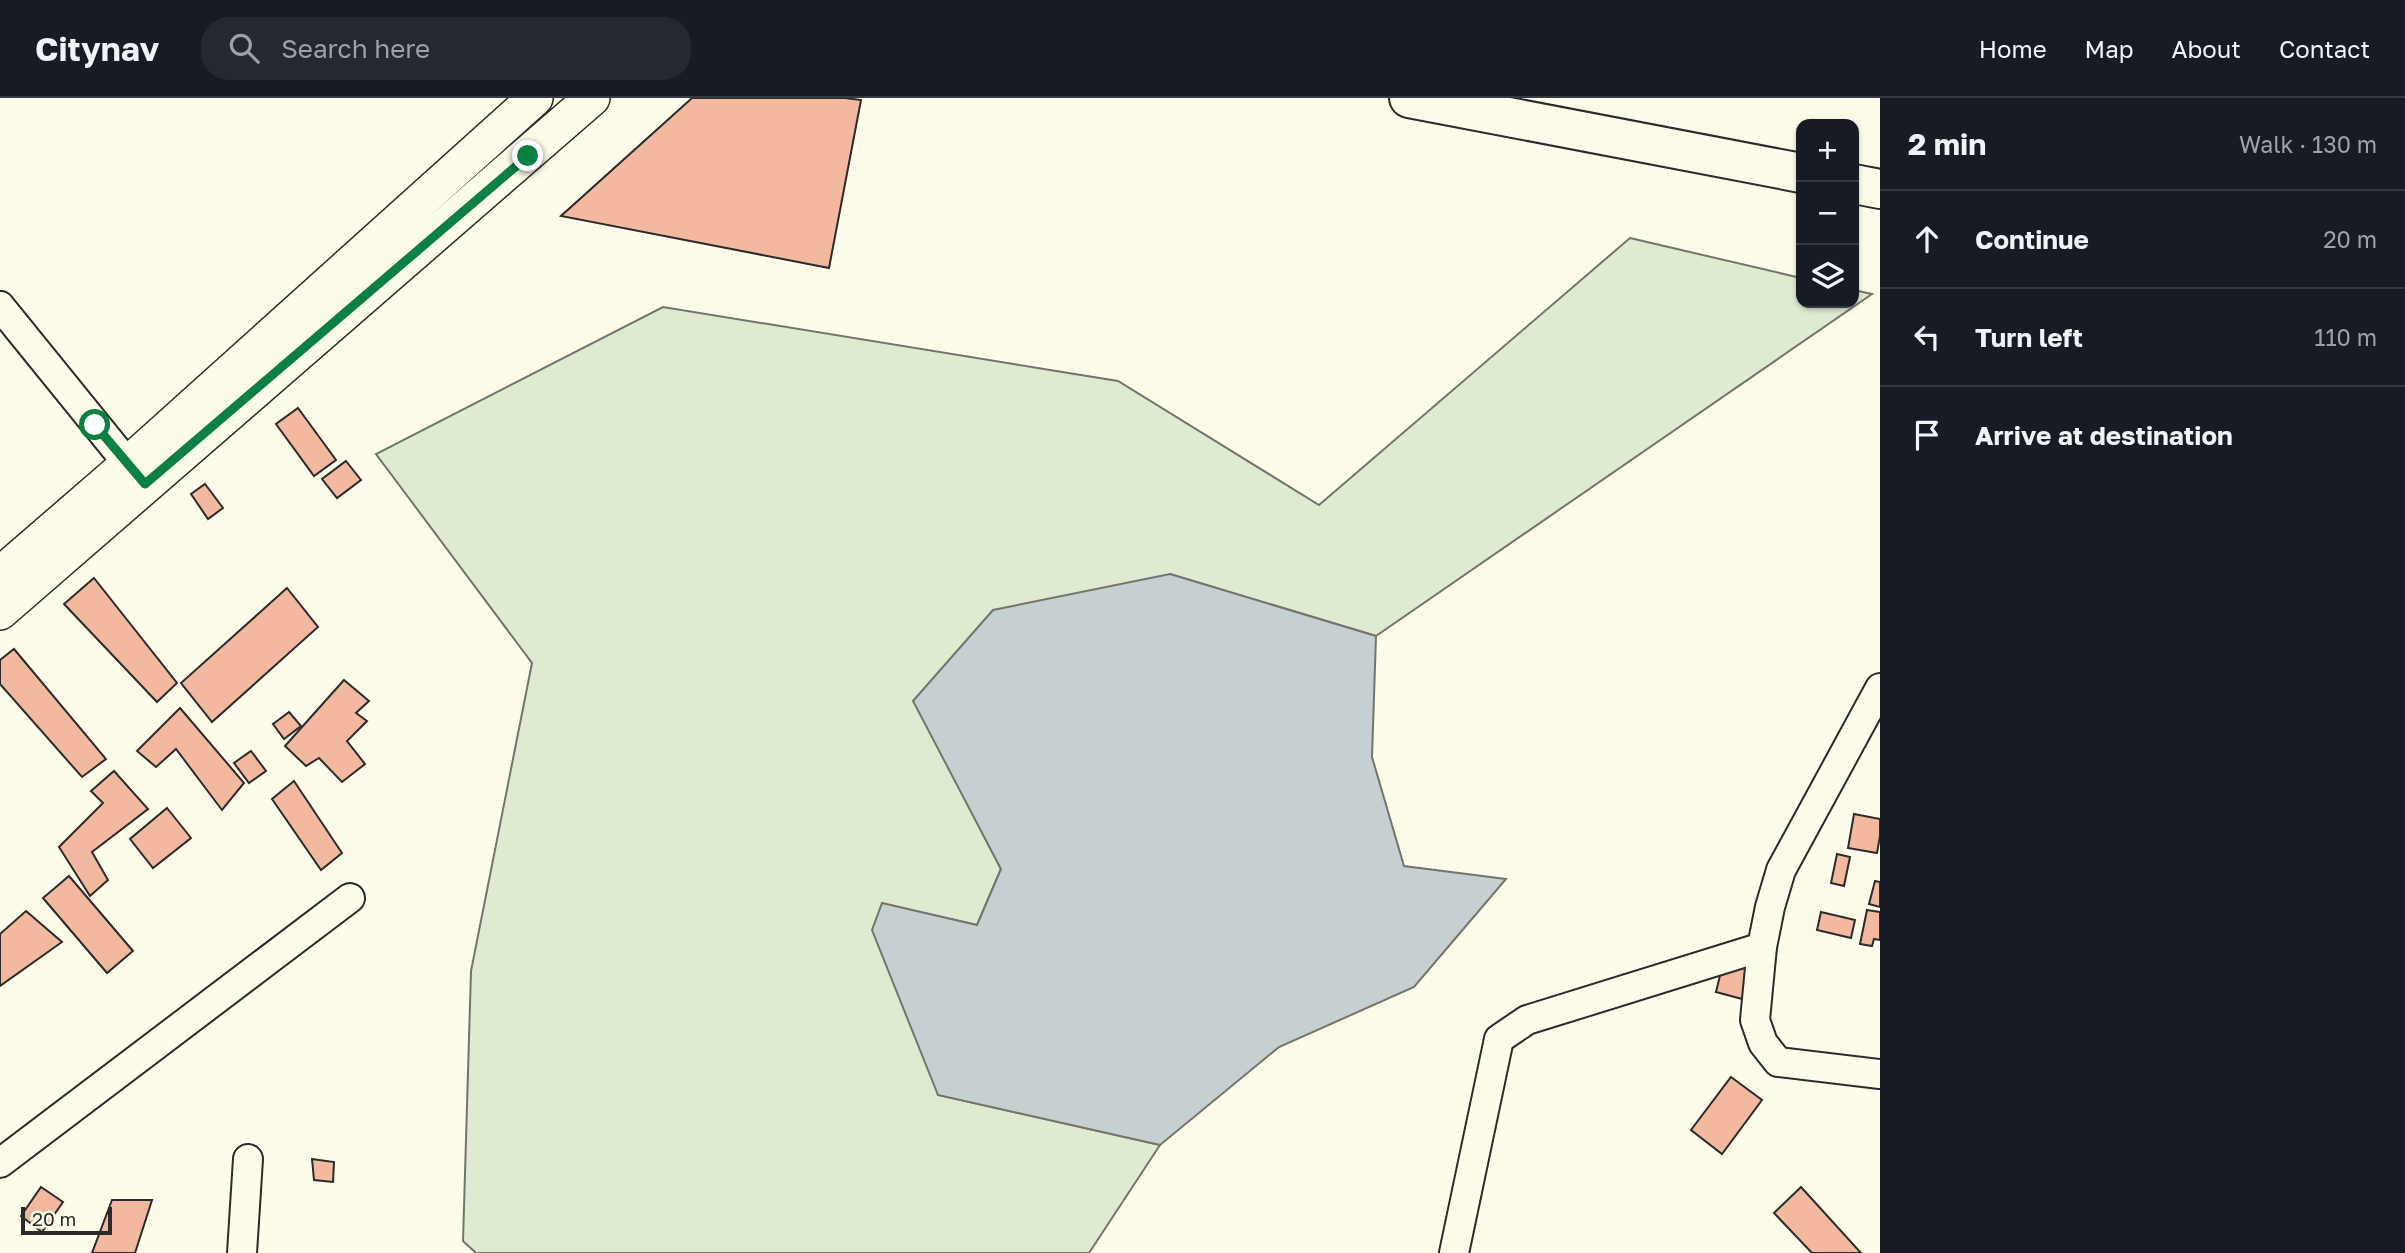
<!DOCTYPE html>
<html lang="en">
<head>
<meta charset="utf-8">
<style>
	:root { --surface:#171b24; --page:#242831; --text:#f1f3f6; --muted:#9ea1a6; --line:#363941 }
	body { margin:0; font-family:"Golos Text",sans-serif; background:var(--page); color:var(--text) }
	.controls { position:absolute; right:21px; top:21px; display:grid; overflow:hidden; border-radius:14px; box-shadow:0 2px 5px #0004 }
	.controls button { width:63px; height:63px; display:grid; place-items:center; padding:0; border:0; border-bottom:2px solid var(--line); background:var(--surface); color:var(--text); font:35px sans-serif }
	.scale { position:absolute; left:21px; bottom:18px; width:91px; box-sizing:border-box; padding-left:7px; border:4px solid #2b2b2b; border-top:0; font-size:19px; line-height:24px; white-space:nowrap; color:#2b2b2b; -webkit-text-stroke:5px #fdfbea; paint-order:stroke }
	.stop { position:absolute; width:21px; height:21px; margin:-16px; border:5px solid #0b8043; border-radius:50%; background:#fff }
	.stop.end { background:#0b8043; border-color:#fff; box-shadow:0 2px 7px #0008 }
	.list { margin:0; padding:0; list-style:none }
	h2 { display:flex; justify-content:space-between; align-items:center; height:91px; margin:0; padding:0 28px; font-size:30px }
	h2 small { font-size:23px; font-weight:400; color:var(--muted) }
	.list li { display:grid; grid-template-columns:46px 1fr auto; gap:21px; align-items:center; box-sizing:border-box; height:98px; padding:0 28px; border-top:2px solid var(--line) }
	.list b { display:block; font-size:26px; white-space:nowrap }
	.list em { font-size:23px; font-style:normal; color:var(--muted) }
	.icon { flex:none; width:38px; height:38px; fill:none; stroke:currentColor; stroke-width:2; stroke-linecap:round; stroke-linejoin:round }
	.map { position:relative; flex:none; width:1880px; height:1155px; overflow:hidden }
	header { display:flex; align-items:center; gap:42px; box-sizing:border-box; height:98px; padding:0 35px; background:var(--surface); border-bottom:2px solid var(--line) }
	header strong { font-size:33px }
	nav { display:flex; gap:38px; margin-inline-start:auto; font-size:24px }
	.search { width:490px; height:63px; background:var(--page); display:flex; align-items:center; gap:18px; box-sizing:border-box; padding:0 24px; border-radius:28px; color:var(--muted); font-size:26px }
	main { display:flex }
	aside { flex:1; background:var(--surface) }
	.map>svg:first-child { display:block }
	.green { fill:#deebd1; stroke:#74746e; stroke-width:2 }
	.water { fill:#c7d0d0; stroke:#74746e; stroke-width:2 }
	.building { fill:#f2b8a0; stroke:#2b2b2b; stroke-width:2 }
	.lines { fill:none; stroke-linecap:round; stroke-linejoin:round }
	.minor-casing { stroke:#2b2b2b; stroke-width:32 }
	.tertiary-casing { stroke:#2b2b2b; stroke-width:38 }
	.trunk-casing { stroke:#2b2b2b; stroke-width:42 }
	.minor { stroke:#fdfbea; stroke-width:28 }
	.tertiary { stroke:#fdfbea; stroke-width:35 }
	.trunk { stroke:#fdfbea; stroke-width:38 }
	.route { stroke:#0b8043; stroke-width:9 }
</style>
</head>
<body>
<header>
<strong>Citynav</strong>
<div class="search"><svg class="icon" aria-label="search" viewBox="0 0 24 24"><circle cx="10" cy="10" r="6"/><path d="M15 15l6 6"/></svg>Search here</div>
<nav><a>Home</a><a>Map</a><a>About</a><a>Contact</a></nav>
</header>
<main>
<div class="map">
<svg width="1880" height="1155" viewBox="0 0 1880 1155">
	<rect width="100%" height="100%" fill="#fdfbea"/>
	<path class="green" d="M1630 140 1801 180V205H1854V192L1872 196 1376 538 1170 476 914 602 1001 771 977 827 883 806 938 997 1160 1047 1089 1155H476L463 1143 471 873 532 565 376 356 663 209 1118 283 1319 407Z"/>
	<path class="water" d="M1170 476 1376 538 1372 659 1404 768 1506 781 1414 889 1279 949 1160 1047 938 997 872 832 882 805 977 827 1001 771 913 603 993 512Z"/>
	<g class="building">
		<path d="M692 0H845L861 2 829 170 561 118Z"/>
		<path d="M298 310 336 362 314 378 276 326Z"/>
		<path d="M346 363 361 382 337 400 322 381Z"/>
		<path d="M205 386 223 410 208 421 191 396Z"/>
		<path d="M94 480 177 585 157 604 64 506Z"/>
		<path d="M287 490 318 529 212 624 181 585Z"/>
		<path d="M14 551 106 661 82 679 0 586V562Z"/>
		<path d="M344 582 369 603 356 615 367 623 347 643 365 666 342 684 319 660 306 668 285 648Z"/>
		<path d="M180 610 244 685 222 712 176 651 156 669 137 653Z"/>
		<path d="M289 614 301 628 284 641 273 626Z"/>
		<path d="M251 653 266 673 249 685 234 665Z"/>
		<path d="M114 673 148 711 92 754 108 782 90 798 59 749 103 705 91 693Z"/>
		<path d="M294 683 342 755 321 772 272 701Z"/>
		<path d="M167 710 191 740 153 770 130 741Z"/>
		<path d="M1854 716 1880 721V738L1877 755 1848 750Z"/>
		<path d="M1837 756 1850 759 1844 788 1831 785Z"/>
		<path d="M69 778 133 853 107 875 43 800Z"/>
		<path d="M1875 783 1880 784V809L1869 806Z"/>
		<path d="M1867 812 1880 814V842L1874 841 1872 848 1860 846Z"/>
		<path d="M26 813 62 844 0 888V836Z"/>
		<path d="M1821 814 1855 822 1851 840 1817 832Z"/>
		<path d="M1723 865 1749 871 1742 901 1716 894Z"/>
		<path d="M1731 979 1762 1002 1722 1056 1691 1032Z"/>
		<path d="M312 1061 334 1064 333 1084 314 1082Z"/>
		<path d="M41 1089 63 1104 42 1134 21 1118Z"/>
		<path d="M1801 1089 1861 1155H1812L1774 1115Z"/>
		<path d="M112 1102H152L135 1155H92Z"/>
	</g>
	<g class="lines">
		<g class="minor-casing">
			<g id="minor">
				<path d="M0 208 141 382"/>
				<path d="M1880 590 1781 772 1770 809 1762 849 1755 922 1763 945 1778 964 1880 976"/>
				<path d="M0 1065 350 800"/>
				<path d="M242 1155 248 1061"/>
				<path d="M1454 1155 1499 941 1527 922 1762 849"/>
			</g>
		</g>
		<g class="tertiary-casing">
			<g id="tertiary">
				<path d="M0 477 127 367 535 0"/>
				<path d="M0 514 592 0"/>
			</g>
		</g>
		<g class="trunk-casing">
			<g id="trunk">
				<path d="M1409 0 1801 75"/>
				<path d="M1854 86 1880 91"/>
			</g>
		</g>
		<use href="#minor" class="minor"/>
		<use href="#tertiary" class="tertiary"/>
		<use href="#trunk" class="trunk"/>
	</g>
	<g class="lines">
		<path class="route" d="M95 327 145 386 528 58"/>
	</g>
</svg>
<div class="controls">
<button>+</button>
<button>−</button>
<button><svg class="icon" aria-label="layers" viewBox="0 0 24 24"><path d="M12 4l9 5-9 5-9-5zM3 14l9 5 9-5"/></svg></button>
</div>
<div class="scale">20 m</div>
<div class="stop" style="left:95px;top:327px"></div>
<div class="stop end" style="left:528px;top:58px"></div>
</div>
<aside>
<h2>2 min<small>Walk · 130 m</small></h2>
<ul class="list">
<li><svg class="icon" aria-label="ahead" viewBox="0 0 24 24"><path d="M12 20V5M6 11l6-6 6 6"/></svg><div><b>Continue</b></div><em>20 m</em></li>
<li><svg class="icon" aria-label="left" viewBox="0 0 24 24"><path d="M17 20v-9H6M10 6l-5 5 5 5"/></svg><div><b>Turn left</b></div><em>110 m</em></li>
<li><svg class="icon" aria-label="arrive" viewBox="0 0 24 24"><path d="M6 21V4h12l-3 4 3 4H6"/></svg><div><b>Arrive at destination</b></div></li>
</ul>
</aside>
</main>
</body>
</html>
